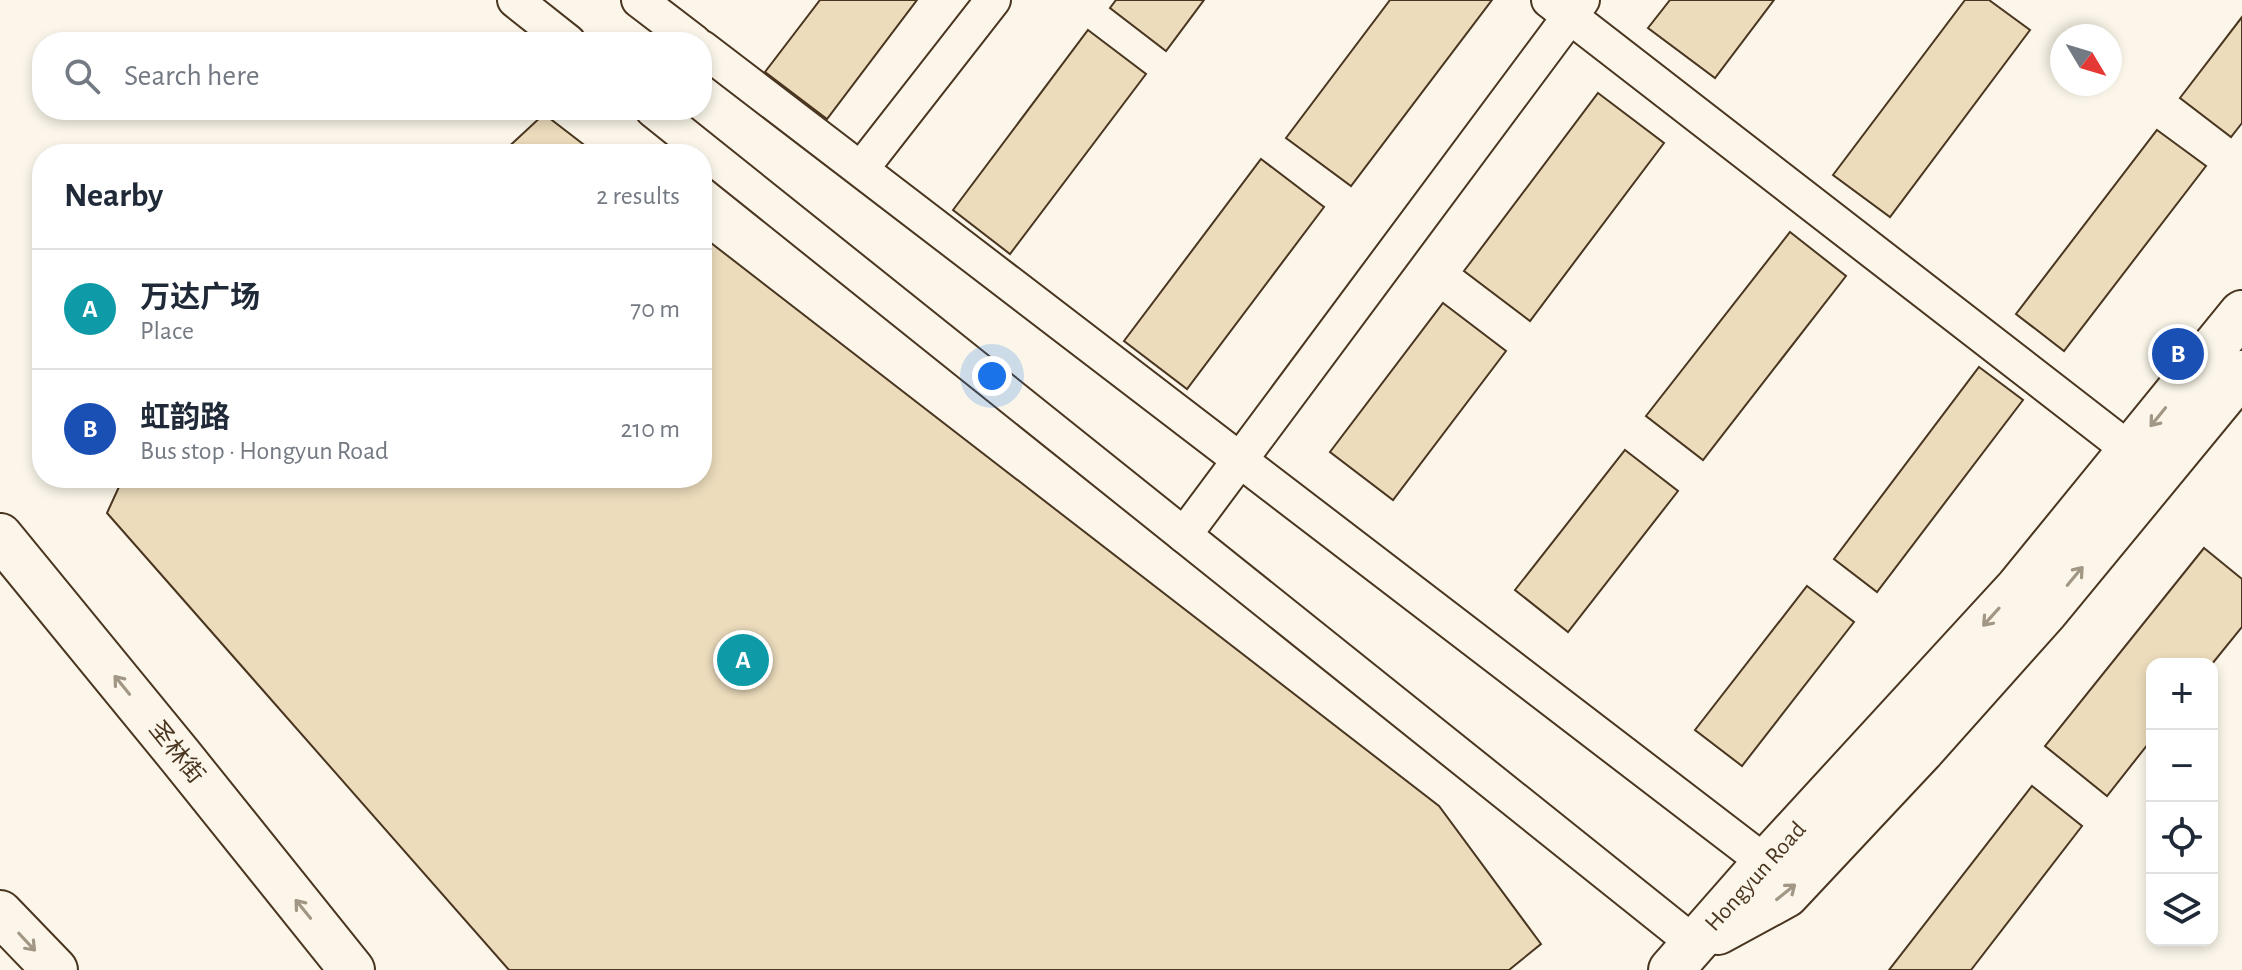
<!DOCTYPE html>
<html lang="en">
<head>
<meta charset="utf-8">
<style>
	:root { --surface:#fff; --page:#f2f2f3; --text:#1f2937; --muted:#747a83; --line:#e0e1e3; --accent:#1a73e8 }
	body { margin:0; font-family:"Alegreya Sans","Noto Sans SC",sans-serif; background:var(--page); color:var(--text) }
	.controls { position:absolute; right:24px; bottom:24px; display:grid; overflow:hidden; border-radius:16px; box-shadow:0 4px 12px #0003 }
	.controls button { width:72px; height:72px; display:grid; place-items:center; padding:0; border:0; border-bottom:2px solid var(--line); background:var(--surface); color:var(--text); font:40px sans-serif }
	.compass { position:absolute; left:2050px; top:24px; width:72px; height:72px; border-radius:50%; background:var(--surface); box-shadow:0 4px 12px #0003; rotate:128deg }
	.you { position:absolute; left:992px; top:376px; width:28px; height:28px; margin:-20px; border:6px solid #fff; border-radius:50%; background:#1a73e8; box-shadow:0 0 0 12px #1a73e833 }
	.badge { display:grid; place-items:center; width:52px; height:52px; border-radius:50%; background:var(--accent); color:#fff; font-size:26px; font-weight:700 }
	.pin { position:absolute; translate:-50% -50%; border:4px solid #fff; box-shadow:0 2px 8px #0006 }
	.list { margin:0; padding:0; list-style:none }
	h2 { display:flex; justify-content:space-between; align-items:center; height:104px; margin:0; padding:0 32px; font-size:34px }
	h2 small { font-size:26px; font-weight:400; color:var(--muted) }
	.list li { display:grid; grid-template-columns:52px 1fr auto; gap:24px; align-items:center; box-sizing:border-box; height:120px; padding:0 32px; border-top:2px solid var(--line) }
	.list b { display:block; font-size:30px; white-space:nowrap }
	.list p { margin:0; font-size:26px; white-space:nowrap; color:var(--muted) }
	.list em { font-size:26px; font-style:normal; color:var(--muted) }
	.icon { flex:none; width:44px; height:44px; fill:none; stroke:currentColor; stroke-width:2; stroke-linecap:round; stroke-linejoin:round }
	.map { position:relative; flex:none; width:2242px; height:970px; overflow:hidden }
	.search { position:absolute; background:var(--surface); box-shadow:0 4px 12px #0003; left:32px; top:32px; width:680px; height:88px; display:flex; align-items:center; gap:20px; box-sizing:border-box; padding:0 28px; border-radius:32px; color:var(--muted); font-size:30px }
	.panel { position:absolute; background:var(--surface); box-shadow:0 4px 12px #0003; left:32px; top:144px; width:680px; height:344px; border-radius:32px }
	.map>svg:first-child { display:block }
	.building { fill:#ecdcbc; stroke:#4a3520; stroke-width:2 }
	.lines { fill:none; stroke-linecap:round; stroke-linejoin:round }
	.street-casing { stroke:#4a3520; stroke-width:38 }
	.secondary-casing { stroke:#4a3520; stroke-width:48 }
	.highway-casing { stroke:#4a3520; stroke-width:48 }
	.street { stroke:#fbf6e9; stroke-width:34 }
	.secondary { stroke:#fbf6e9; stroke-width:44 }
	.highway { stroke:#fbf6e9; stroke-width:44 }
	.oneway { stroke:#a29684 }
	.labels { text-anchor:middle; stroke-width:6; stroke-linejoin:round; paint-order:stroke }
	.street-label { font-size:24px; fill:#4a3520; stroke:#fbf6e9 }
</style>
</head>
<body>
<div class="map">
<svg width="2242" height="970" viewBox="0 0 2242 970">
	<rect width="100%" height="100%" fill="#fbf6e9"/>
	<g class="building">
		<path d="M820 0H917L827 119 765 72Z"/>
		<path d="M1116 0H1204L1166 51 1110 8Z"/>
		<path d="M1390 0H1492L1351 186 1286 138Z"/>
		<path d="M1670 0H1774L1715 78 1648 28Z"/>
		<path d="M1965 0H1989L2030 30 1890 217 1833 175Z"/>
		<path d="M2242 17V123L2231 137 2180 98Z"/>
		<path d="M1088 30 1146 74 1010 254 953 210Z"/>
		<path d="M1598 93 1664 143 1530 321 1464 271Z"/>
		<path d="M544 114 596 154H501Z"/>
		<path d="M2157 130 2206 166 2064 351 2016 314Z"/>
		<path d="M1261 159 1324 207 1187 389 1124 341Z"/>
		<path d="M1790 232 1846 276 1703 460 1646 416Z"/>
		<path d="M702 236 1439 806 1541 944 1509 970H509L107 513 123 478H702Z"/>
		<path d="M1443 303 1506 351 1393 500 1330 452Z"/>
		<path d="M1979 367 2023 400 1877 592 1834 559Z"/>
		<path d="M1625 450 1678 491 1568 632 1515 590Z"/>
		<path d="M2204 548 2242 579V627L2212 664H2152V739L2107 796 2045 746Z"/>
		<path d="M1807 586 1854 622 1742 766 1695 730Z"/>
		<path d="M2032 786 2082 826 1971 970H1889Z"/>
	</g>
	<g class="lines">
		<g class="street-casing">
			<g id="street">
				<path d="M515 0 568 42"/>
				<path d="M639 0 694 42"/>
				<path d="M1549 0 2131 451"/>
				<path d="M702 48 1766 863"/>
				<path d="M653 110 1695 944"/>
				<path d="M861 169 993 0"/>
				<path d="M1184 535 1582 0"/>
			</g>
		</g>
		<g class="secondary-casing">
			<g id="secondary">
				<path d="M1718 932 1786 895 1922 750 2046 611 2242 373"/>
				<path d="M1671 970 1757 872 2018 588 2242 313"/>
			</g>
		</g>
		<g class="highway-casing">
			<g id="highway">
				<path d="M0 536 181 757 352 970"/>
				<path d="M0 913 55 970"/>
			</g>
		</g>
		<use href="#street" class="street"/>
		<use href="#secondary" class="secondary"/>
		<use href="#highway" class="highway"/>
	</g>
	<defs><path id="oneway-shaft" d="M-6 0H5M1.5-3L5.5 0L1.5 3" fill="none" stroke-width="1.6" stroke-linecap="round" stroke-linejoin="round" transform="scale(2)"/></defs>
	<g class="oneway">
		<use href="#oneway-shaft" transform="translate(2158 417) rotate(129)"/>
		<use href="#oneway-shaft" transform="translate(2075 576) rotate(-50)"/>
		<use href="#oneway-shaft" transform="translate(1991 617) rotate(132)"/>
		<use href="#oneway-shaft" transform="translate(122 685) rotate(-129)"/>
		<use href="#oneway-shaft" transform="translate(1786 892) rotate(-39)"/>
		<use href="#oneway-shaft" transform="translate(303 909) rotate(-129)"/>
		<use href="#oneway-shaft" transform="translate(27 942) rotate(47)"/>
	</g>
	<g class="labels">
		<g class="street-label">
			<text transform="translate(177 752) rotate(51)" y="8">圣林街</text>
			<text transform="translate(1755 876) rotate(-48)" y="8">Hongyun Road</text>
		</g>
	</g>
</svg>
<div class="controls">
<button>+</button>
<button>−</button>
<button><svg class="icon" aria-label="locate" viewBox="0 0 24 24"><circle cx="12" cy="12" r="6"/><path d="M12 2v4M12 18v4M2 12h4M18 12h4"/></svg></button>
<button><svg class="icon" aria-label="layers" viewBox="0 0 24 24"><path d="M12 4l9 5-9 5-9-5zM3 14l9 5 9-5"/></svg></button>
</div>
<svg class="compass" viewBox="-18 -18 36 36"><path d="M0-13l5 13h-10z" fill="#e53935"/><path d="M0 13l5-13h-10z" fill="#747a83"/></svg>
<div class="you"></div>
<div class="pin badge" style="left:743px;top:660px;background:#0f9aa8">A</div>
<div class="pin badge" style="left:2178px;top:354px;background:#1a4fb4">B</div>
<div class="search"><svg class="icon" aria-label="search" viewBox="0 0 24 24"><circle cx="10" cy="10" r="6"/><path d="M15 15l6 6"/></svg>Search here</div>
<section class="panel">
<h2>Nearby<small>2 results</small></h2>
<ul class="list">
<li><span class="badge" style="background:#0f9aa8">A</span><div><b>万达广场</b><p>Place</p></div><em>70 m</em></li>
<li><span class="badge" style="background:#1a4fb4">B</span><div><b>虹韵路</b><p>Bus stop · Hongyun Road</p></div><em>210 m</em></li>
</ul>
</section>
</div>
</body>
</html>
